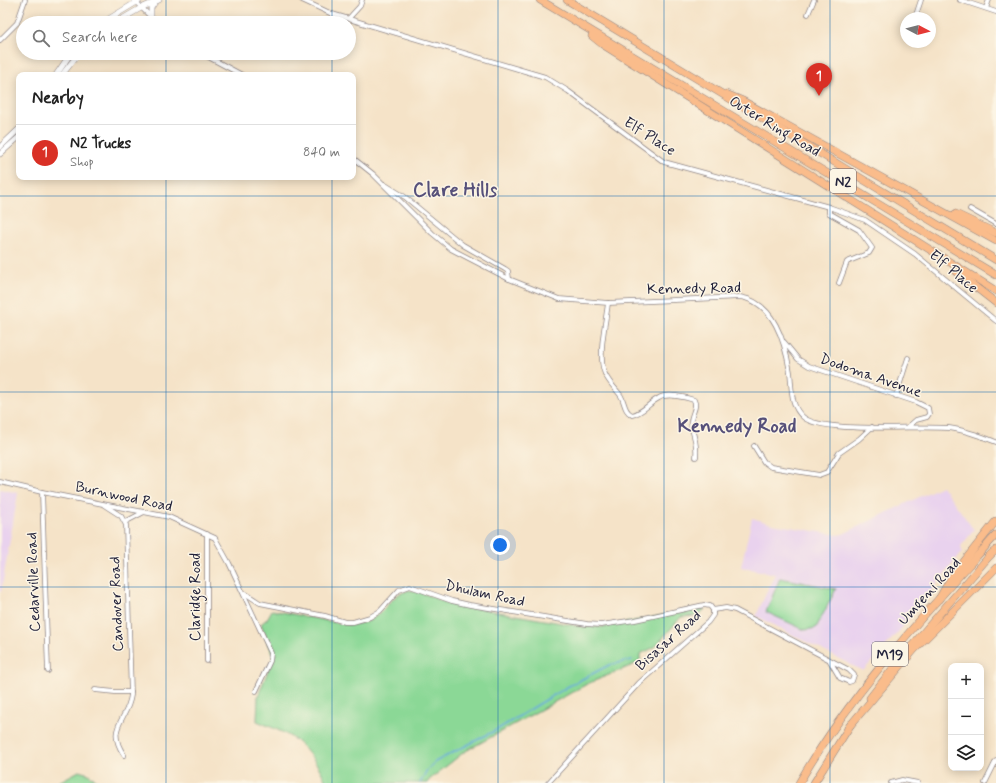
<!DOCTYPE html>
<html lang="en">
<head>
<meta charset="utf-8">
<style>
	:root { --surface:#fff; --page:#f2f2f2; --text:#222; --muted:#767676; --line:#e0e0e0; --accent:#d93025 }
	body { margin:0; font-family:Mynerve,sans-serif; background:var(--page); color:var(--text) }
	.controls { position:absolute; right:12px; bottom:12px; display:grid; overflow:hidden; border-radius:8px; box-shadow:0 2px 10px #0003 }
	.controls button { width:36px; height:36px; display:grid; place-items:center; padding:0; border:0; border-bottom:1px solid var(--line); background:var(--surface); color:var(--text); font:20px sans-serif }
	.compass { position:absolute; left:900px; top:12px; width:36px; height:36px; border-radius:50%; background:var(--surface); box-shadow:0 2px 10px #0003; rotate:97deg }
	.you { position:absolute; left:500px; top:545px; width:14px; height:14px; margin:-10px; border:3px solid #fff; border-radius:50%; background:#1a73e8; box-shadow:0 0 0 6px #1a73e833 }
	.badge { display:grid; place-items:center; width:26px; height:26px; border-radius:50%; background:var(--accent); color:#fff; font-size:13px; font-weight:700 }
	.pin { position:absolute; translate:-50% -33px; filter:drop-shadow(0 1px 2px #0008) }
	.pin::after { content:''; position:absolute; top:21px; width:14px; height:12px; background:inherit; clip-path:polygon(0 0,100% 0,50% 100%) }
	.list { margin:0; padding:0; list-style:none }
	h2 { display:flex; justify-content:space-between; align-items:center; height:52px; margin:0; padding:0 16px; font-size:17px }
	h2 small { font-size:13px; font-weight:400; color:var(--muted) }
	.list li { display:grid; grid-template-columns:26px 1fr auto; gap:12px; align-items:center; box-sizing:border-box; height:56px; padding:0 16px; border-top:1px solid var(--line) }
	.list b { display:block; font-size:15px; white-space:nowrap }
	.list p { margin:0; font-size:13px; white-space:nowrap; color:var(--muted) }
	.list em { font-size:13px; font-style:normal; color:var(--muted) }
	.icon { flex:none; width:22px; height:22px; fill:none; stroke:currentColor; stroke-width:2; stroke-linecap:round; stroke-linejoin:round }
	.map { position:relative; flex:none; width:996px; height:783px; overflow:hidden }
	.search { position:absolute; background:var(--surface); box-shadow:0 2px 10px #0003; left:16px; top:16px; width:340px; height:44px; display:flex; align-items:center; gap:10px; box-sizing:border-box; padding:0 14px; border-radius:22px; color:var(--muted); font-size:15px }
	.panel { position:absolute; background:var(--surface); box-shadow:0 2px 10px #0003; left:16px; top:72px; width:340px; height:108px; border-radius:8px }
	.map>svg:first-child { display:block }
	.built { fill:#e9d2ee }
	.green { fill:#8bd896; stroke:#567d68 }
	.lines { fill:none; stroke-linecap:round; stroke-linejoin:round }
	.stream { stroke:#6aaadd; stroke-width:1.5 }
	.minor-casing { stroke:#8c8282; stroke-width:5.5 }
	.tertiary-casing { stroke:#8c8282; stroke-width:6 }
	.trunk-casing { stroke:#8c8282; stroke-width:8 }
	.motorway-casing { stroke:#8c8282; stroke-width:8 }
	.minor { stroke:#fff; stroke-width:4 }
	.tertiary { stroke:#fff; stroke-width:5 }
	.trunk { stroke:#fabc8b; stroke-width:7 }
	.motorway { stroke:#fabc8b; stroke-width:7 }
	.grid { fill:none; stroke:#1f6fb2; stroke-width:1; stroke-opacity:0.55 }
	.labels { text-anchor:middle; stroke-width:3; stroke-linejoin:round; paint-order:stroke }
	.shield { fill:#fcf5e5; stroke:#63616e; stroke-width:1 }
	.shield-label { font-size:14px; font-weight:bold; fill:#22223b }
	.street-label { font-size:15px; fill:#22223b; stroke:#fcf5e5 }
	.district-label { font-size:19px; font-weight:bold; fill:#56507a; stroke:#fcf5e5 }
</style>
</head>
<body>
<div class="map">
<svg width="996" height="783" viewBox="0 0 996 783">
	<rect width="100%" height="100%" fill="#fcf5e5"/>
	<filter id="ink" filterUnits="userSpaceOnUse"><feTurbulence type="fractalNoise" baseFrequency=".025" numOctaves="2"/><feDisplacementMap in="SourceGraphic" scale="8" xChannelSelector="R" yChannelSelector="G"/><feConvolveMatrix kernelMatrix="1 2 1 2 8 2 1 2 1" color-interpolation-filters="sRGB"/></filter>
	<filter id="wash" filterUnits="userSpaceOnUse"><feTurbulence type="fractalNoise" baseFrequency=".012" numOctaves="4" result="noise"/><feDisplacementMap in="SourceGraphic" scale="16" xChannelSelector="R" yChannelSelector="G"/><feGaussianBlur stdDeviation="0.9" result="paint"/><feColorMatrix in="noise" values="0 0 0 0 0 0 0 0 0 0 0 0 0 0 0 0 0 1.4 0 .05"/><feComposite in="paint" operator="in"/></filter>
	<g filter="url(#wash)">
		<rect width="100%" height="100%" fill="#f5e3c8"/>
		<g class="built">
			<path d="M942 486 974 530 961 546 962 552 901 629 863 671 756 616 775 574 741 567 752 518 772 524 838 535 843 534Z"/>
			<path d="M0 489 18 493 1 592H0Z"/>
		</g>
		<g class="green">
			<path d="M780 578 836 589 816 628 805 630 766 612Z"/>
			<path d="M409 590 420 592 447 603 584 627H603L694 609H705L698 616 681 617 655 647 640 654V662L587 684 464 752 429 780 427 783H326C322 768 304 745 291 737 280 730 268 726 257 721L258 696 273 658 272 652 261 624 267 619 272 610 349 625 367 622 378 615 397 595Z"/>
			<path d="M79 771 89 774 99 783H57Z"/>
		</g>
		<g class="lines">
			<path class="stream" d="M420 783 427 770 435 762 498 729 567 687 609 665 632 660"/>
		</g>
	</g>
	<g filter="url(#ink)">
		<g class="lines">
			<g class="minor-casing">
				<g id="minor">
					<path d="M134 0 157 23"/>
					<path d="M302 0 332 14 545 77 568 91 664 162 829 207 865 220 915 254 996 321"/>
					<path d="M960 0 996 12"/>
					<path d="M986 8 989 0"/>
					<path d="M808 14 814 0"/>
					<path d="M349 18 360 6 362 0"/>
					<path d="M915 18 921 0"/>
					<path d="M0 40 17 23 25 0"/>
					<path d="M201 53 242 75"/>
					<path d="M353 158 373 174 432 233 451 249 509 279 559 299 608 303 740 297C774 302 785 342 790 372 792 387 790 406 803 417 822 434 920 425 949 428 965 430 981 436 996 442"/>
					<path d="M384 184 405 197 463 245 505 269 508 271 509 279"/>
					<path d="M829 207V213L859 230 872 248 869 253 847 262 839 283"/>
					<path d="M970 209 996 224"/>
					<path d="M608 303C606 322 597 356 605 374 609 383 616 389 621 396 625 403 624 411 632 415 643 413 649 403 659 398 667 393 685 397 694 400 698 407 691 414 691 422 692 435 698 441 696 457"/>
					<path d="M784 342 798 359 809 366 916 402 928 408 929 414 927 417 916 420 908 427"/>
					<path d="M896 396 908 358"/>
					<path d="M754 446 764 462 771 467 819 475 827 472 839 453 859 439 872 427"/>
					<path d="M0 482 42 492 169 517 215 538 229 563 271 653 270 661 256 691"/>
					<path d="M42 492 48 671"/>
					<path d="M104 505 121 516 126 525 131 695C128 720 105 727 124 755"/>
					<path d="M125 522 144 512"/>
					<path d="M207 534V661"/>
					<path d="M243 592 260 603 325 616 345 622H353L370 617 380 611 399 590 410 586 452 601 470 605 587 624 601 625 635 620 704 605 710 606 713 610"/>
					<path d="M713 610 726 608 735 610 849 670 854 675 852 681 849 682 840 678 830 661"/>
					<path d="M95 690 115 692H131"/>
					<path d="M548 783 639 683 708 622 713 615V610"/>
					<path d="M891 783 902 780 918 783"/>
					<path d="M985 783 996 761"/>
				</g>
			</g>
			<g class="tertiary-casing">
				<g id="tertiary">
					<path d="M151 18V8L155 2"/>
					<path d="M102 23 140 0"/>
					<path d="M115 23 141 8 159 0"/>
					<path d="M56 75 71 53"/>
					<path d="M62 75 79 53"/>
					<path d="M0 147 19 129"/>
					<path d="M0 154 19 137"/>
				</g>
			</g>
			<g class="trunk-casing">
				<g id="trunk">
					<path d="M870 698 898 662 992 553"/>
					<path d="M799 783C852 691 925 614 996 535"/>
					<path d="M814 783 851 724"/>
				</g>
			</g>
			<g class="motorway-casing">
				<g id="motorway">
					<path d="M540 0 996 275"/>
					<path d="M567 0 996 260"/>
					<path d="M592 36 602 44 996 291"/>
					<path d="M726 94 743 101 996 241"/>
					<path d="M956 214 996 233"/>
					<path d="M955 271 996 303"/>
					<path d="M988 557 996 550"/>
					<path d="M939 599 951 578 996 521"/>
					<path d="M848 728 914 650 996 568"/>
				</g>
			</g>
			<use href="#minor" class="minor"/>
			<use href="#tertiary" class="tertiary"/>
			<use href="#trunk" class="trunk"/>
			<use href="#motorway" class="motorway"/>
		</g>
	</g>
	<path class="grid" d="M166 0V23M332 0V23M498 0V783M664 0V783M830 0V783M166 53V75M332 53V75M166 177V783M332 177V783M0 196H996M0 392H996M0 587H996"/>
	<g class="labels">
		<g class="shield">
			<rect x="830" y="169" width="26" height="24" rx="3"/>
			<rect x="872" y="642" width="36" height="24" rx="3"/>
		</g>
		<g class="shield-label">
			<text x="843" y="186">N2</text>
			<text x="890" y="659">M19</text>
		</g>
		<g class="street-label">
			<text transform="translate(775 126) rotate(31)" y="5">Outer Ring Road</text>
			<text transform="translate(650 136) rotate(33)" y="5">Elf Place</text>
			<text transform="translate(954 271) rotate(40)" y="5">Elf Place</text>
			<text transform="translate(694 288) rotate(-1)" y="5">Kennedy Road</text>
			<text transform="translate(871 375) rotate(19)" y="5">Dodoma Avenue</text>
			<text transform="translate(124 496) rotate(12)" y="5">Burnwood Road</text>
			<text transform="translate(33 582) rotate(-92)" y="5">Cedarville Road</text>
			<text transform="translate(929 591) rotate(-48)" y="5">Umgeni Road</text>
			<text transform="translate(485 593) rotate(12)" y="5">Dhulam Road</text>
			<text transform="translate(195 597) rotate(-90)" y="5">Claridge Road</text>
			<text transform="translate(116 604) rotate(-92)" y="5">Candover Road</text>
			<text transform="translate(668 640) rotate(-42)" y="5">Bisasar Road</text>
		</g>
		<g class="district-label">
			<text x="455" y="196">Clare Hills</text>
			<text x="737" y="432">Kennedy Road</text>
		</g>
	</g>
</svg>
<div class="controls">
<button>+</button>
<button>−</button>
<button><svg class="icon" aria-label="layers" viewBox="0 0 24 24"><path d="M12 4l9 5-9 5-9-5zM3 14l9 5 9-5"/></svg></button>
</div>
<svg class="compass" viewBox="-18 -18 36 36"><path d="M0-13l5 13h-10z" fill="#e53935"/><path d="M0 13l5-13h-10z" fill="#767676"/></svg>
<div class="you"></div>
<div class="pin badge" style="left:819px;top:96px">1</div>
<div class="search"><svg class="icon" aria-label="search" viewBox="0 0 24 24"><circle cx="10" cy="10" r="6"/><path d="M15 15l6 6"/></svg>Search here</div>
<section class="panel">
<h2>Nearby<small></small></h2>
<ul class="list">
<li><span class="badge">1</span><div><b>N2 Trucks</b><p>Shop</p></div><em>840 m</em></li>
</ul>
</section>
</div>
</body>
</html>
